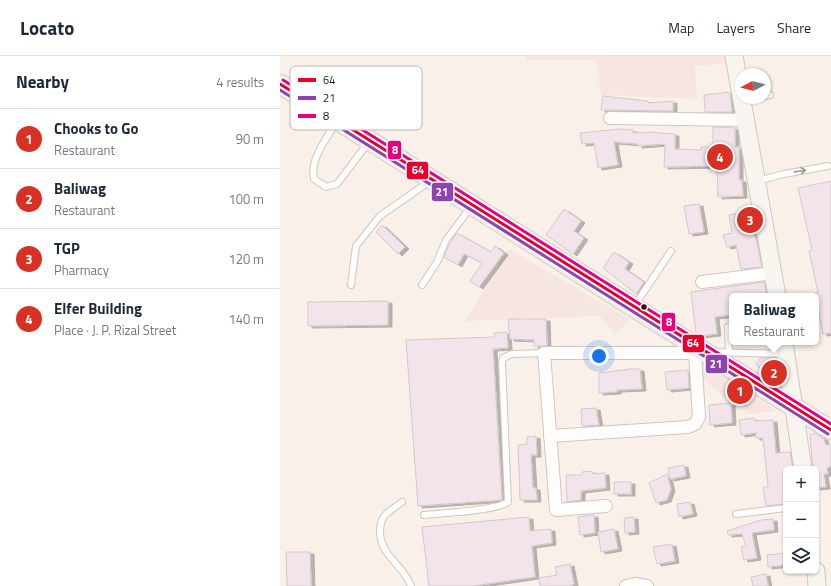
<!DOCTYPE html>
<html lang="en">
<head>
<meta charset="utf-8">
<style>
	:root { --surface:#fff; --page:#f2f2f3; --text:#1f2937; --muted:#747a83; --line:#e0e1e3; --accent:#d93025 }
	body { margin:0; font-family:"Titillium Web",sans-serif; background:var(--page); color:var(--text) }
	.controls { position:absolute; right:12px; bottom:12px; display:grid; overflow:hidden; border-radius:6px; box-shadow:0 1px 3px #0004 }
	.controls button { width:36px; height:36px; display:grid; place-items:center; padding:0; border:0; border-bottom:1px solid var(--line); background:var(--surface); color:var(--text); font:20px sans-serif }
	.compass { position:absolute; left:455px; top:12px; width:36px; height:36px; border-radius:50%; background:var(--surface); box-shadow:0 1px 3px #0004; rotate:263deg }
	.you { position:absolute; left:319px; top:300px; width:14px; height:14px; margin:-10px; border:3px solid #fff; border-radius:50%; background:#1a73e8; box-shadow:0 0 0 6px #1a73e833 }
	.badge { display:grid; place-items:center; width:26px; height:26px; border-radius:50%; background:var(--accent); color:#fff; font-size:13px; font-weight:700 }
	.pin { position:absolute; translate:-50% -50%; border:2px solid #fff; box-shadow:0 1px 4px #0006 }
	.popup { position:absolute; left:449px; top:237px; width:90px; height:52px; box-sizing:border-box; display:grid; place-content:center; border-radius:6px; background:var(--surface); filter:drop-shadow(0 1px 3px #0005); font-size:13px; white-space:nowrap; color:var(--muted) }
	.popup b { font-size:15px; color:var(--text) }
	.popup::after { content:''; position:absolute; left:50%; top:100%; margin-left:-8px; border:8px solid transparent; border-top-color:var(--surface) }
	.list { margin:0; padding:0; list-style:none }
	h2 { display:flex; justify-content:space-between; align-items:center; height:52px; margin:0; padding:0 16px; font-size:17px }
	h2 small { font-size:13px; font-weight:400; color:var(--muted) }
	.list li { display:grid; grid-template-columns:26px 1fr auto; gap:12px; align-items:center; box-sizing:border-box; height:60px; padding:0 16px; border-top:1px solid var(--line) }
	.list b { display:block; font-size:15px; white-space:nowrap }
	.list p { margin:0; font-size:13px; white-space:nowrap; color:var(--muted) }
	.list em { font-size:13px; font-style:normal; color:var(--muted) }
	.icon { flex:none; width:22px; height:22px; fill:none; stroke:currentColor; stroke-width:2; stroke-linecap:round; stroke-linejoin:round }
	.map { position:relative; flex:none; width:551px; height:530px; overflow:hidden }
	header { display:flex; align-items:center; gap:24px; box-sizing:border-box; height:56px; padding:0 20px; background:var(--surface); border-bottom:1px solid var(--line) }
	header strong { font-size:19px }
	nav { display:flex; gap:22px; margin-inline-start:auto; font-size:14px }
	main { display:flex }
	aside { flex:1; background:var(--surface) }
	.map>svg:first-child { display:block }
	.commercial { fill:#f7e5e1 }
	.building { fill:#f2e4ea; stroke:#d1caca; filter:url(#shadow) }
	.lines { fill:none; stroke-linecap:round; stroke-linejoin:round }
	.lane-casing { stroke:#cec7c0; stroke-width:8 }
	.street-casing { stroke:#cec7c0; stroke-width:14 }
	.secondary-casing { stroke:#cec7c0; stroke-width:19 }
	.primary-casing { stroke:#d4d0cc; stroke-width:21 }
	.lane { stroke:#fefdfc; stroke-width:6 }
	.street { stroke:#fefdfc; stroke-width:12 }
	.secondary { stroke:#f8f4f0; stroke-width:17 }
	.primary { stroke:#f2ece3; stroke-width:19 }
	.bus-1-casing { stroke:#fff; stroke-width:6 }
	.bus-2-casing { stroke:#fff; stroke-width:6 }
	.bus-3-casing { stroke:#fff; stroke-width:6 }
	.bus-1 { stroke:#e4002b; stroke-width:3 }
	.bus-2 { stroke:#8e44ad; stroke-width:3 }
	.bus-3 { stroke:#e5007d; stroke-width:3 }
	.oneway { stroke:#999692 }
	.bus-dot { fill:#1d1711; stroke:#fff; stroke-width:1.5 }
	.key { fill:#fff; stroke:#bbb9b8; stroke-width:1 }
	.key-label { font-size:11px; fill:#1d1711 }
	.line-badge { stroke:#fff; stroke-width:1.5 }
	.badge-label { font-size:11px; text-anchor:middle; font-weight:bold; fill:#fff }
</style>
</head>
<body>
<header>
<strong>Locato</strong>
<nav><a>Map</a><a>Layers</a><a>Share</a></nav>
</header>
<main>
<aside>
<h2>Nearby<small>4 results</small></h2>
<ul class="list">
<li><span class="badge">1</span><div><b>Chooks to Go</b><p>Restaurant</p></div><em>90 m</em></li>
<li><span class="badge">2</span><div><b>Baliwag</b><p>Restaurant</p></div><em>100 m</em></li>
<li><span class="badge">3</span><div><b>TGP</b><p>Pharmacy</p></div><em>120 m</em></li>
<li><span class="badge">4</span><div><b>Elfer Building</b><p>Place · J. P. Rizal Street</p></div><em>140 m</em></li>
</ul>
</aside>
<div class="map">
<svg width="551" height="530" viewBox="0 0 551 530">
	<defs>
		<filter id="shadow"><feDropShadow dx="4" dy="2" stdDeviation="0" flood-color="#0004"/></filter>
	</defs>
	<rect width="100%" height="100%" fill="#f9f1e9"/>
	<g class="commercial">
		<path d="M246 0H446L447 7 415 10 417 43 321 39 316 4H246Z"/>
		<path d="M229 193 350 263 335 279 320 260 185 265Z"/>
		<path d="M423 306 497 355 465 358 461 332 452 346 423 324Z"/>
	</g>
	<g class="building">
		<path d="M450 36 452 56H425L424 39Z"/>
		<path d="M323 40 368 45V47L393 45V55L321 54Z"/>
		<path d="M433 71 455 72V91H459V124H462L463 140 438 141 437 110 384 111 385 88 358 90V88L334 86 338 109 318 112 314 87 302 88 300 77 339 73 353 74V77L369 76 395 78V93L421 94V91H433Z"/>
		<path d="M551 125V277L543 278 535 237 538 236 529 195 532 194 518 132Z"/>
		<path d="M419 148 424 176 409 178 404 150Z"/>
		<path d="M284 153 301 165 294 175 304 182 293 198 266 179Z"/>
		<path d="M470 155 472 165 471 166 477 187 482 211 461 213 456 189 447 191 443 179 452 177 449 159Z"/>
		<path d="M102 169 125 191 118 198 96 176Z"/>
		<path d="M177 177 211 196 215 190 224 197 199 231 190 225 202 207 184 198 178 209 164 201 169 189Z"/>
		<path d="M334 196 349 206 345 213 364 226 356 238 323 212Z"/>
		<path d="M484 226 487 240H452V259L435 261 437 278 419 280 416 278 411 236Z"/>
		<path d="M108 245V269L28 270V246Z"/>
		<path d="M228 263H266L267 290H254V284L230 283Z"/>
		<path d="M227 276 228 292 213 293 222 444 138 450 126 284 214 281V277Z"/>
		<path d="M480 302H496L500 324 476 309Z"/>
		<path d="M350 313H360L362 333 337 334V336L319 337V317Z"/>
		<path d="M408 314 409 332 387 334 385 316Z"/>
		<path d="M451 347 452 367 430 369 429 349Z"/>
		<path d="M316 352 319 369 302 370 301 353Z"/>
		<path d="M474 362 475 365 493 364 496 397 510 396 513 413H506V448L486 450 483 431H488L483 382H476V377L461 379 459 364Z"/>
		<path d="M535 377 544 383 546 389H551V410L547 412 548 418H544L546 431 536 432V413H534L532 405 530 379Z"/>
		<path d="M256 380 257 399H251L253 432H256L257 444H240L238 389 247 388V381Z"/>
		<path d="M404 409 406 420 390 423 388 412Z"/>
		<path d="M312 415 313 418 325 417 326 432 301 435V444L287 446 286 419H302V416Z"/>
		<path d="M387 418 391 433 387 444 376 447 369 427Z"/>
		<rect x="334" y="426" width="17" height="12"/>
		<path d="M410 446 413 458 399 461 397 448Z"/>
		<path d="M314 459 315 477 300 479 298 461Z"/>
		<path d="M249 461 250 475 271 473 272 487 252 490 255 521 193 530H149L142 471Z"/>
		<path d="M354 461 355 476 345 477 344 462Z"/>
		<path d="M493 463 494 474 472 477 477 502 464 504 461 491 466 490 462 478 448 479 447 475 481 464Z"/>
		<path d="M334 473 338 493 321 496 318 476Z"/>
		<path d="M392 488 395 505 377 508 373 491Z"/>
		<path d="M6 496H30L31 530H7Z"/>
		<path d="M506 497V509L488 511 487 499Z"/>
		<path d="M290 508 294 528 289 530H260L259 522 277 519 275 511Z"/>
		<path d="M486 518 488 530H473L471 521Z"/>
	</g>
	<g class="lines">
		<g class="lane-casing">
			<g id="lane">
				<path d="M485 40 490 39"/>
				<path d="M462 45 477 42"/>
				<path d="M57 65C47 82 29 104 34 123L46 131 57 128 88 87"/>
				<path d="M477 125 504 118 548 110"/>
				<path d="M71 229 76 190 100 160 150 125"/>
				<path d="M142 229 157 206 166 184 191 151"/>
				<path d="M355 249 391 195"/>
				<path d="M434 296 505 298"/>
				<path d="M449 296 448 271 452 270"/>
				<path d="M122 446C116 451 106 456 103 462 100 467 100 472 100 477 102 502 123 508 131 530"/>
				<path d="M456 458 506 452"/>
				<path d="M144 459C163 457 215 455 228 446L222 307 223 302 232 298 264 297"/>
			</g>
		</g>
		<g class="street-casing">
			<g id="street">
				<path d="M330 62 465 64"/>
				<path d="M422 226 493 217"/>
				<path d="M270 380 408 371 415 368 419 361 415 297"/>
				<path d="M326 450 276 454 264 297H415L423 295"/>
				<path d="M346 530 355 528 367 530"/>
			</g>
		</g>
		<g class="secondary-casing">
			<g id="secondary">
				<path d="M454 0 497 240"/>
				<path d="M504 286 523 413"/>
				<path d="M536 515 537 530"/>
			</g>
		</g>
		<g class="primary-casing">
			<path id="primary" d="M0 28 423 295 551 374"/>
		</g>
		<use href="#lane" class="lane"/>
		<use href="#street" class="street"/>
		<use href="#secondary" class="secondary"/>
		<use href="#primary" class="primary"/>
		<g class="bus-1-casing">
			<path id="bus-1" d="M0 28 551 374"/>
		</g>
		<g class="bus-2-casing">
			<path id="bus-2" d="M0 34 548 378"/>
		</g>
		<g class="bus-3-casing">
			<path id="bus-3" d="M3 24 551 368"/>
		</g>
		<use href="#bus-1" class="bus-1"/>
		<use href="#bus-2" class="bus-2"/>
		<use href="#bus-3" class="bus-3"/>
	</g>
	<defs><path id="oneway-shaft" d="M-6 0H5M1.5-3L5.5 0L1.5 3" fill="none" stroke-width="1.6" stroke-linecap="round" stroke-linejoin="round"/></defs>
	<use class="oneway" href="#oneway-shaft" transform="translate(520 115) rotate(-9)"/>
	<circle class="bus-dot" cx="364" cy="251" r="3.5"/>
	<rect x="10" y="10" width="132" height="64" rx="6" class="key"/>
	<rect x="18" y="22" width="18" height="4" fill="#e4002b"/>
	<rect x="18" y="40" width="18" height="4" fill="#8e44ad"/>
	<rect x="18" y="58" width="18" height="4" fill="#e5007d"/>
	<g class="key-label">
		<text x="43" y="28">64</text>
		<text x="43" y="46">21</text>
		<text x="43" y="64">8</text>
	</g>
	<g class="line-badge">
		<rect x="107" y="84" width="15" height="20" rx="4" fill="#e5007d"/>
		<rect x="126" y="105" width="23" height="19" rx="4" fill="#e4002b"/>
		<rect x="151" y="126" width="23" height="20" rx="4" fill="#8e44ad"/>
		<rect x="381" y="256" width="15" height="20" rx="4" fill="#e5007d"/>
		<rect x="402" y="278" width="23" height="19" rx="4" fill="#e4002b"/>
		<rect x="425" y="298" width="23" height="20" rx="4" fill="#8e44ad"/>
	</g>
	<g class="badge-label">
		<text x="115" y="98">8</text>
		<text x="138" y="118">64</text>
		<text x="162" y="140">21</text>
		<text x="389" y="270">8</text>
		<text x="413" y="291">64</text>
		<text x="436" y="312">21</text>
	</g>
</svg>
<div class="controls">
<button>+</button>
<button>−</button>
<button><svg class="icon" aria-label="layers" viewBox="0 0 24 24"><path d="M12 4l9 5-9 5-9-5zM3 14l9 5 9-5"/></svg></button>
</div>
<svg class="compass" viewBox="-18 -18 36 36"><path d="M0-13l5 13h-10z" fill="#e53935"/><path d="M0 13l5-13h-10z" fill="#747a83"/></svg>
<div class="you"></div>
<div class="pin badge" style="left:460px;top:335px">1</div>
<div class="pin badge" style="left:494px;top:317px">2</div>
<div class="popup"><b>Baliwag</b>Restaurant</div>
<div class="pin badge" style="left:470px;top:164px">3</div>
<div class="pin badge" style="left:440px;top:101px">4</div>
</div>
</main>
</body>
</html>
